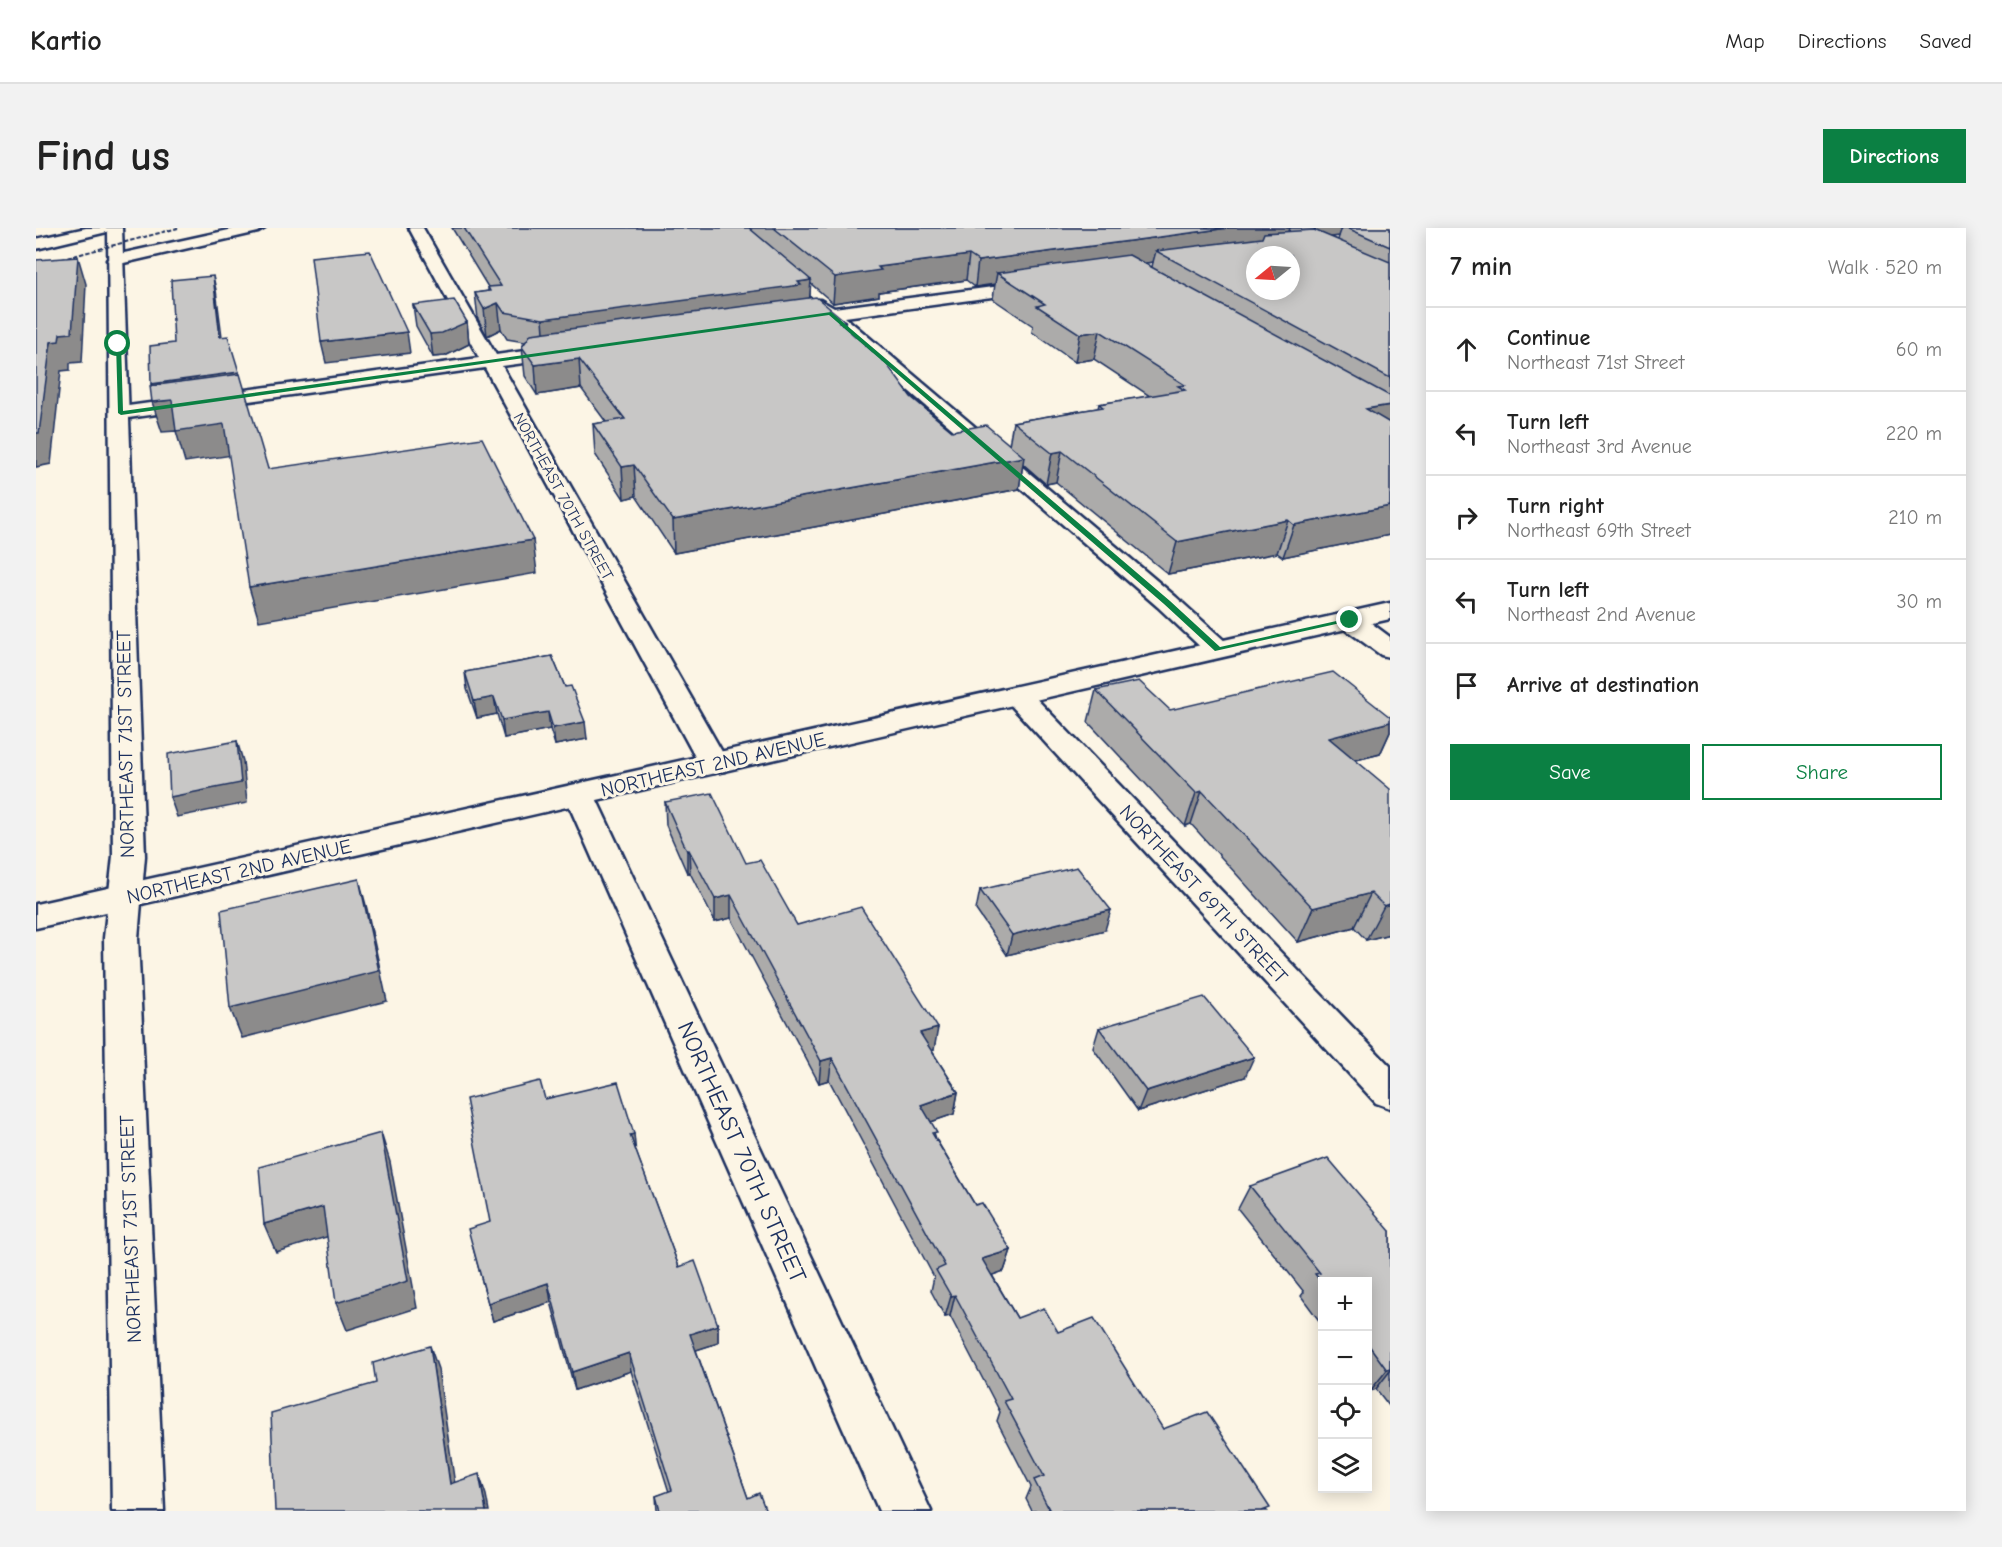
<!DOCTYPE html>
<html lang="en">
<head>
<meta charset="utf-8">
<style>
	:root { --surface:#fff; --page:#f2f2f2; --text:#222; --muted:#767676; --line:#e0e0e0; --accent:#0b8043 }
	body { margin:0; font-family:"Comic Neue",sans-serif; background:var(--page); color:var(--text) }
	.controls { position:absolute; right:18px; bottom:18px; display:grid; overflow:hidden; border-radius:0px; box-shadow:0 3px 15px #0003 }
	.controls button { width:54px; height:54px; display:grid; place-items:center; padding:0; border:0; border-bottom:2px solid var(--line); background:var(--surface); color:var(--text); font:30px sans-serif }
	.compass { position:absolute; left:1210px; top:18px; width:54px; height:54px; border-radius:50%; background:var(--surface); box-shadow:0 3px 15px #0003; rotate:252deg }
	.stop { position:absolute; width:18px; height:18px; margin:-14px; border:4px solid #0b8043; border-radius:50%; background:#fff }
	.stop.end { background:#0b8043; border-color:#fff; box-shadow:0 2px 6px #0008 }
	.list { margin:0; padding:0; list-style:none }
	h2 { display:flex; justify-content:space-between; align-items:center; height:78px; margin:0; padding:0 24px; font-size:26px }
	h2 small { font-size:20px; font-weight:400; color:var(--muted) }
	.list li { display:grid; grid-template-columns:39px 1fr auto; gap:18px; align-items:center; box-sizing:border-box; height:84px; padding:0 24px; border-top:2px solid var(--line) }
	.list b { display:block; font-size:22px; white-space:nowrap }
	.list p { margin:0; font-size:20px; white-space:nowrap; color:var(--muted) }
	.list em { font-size:20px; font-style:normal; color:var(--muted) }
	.actions { display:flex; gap:12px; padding:18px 24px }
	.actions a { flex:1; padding:14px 0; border:2px solid var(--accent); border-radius:0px; text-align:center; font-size:21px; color:var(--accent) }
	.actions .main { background:var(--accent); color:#fff }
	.icon { flex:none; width:33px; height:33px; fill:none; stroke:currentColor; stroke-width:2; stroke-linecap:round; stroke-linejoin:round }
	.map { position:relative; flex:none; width:1354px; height:1283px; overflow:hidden; border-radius:0px }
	header { display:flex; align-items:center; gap:36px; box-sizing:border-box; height:84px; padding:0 30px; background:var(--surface); border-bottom:2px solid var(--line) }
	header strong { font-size:28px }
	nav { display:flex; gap:33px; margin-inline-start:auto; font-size:21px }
	.intro { display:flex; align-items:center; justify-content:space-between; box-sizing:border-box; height:144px; padding:0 36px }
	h1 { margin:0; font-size:42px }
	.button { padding:15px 27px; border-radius:0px; background:var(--accent); color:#fff; font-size:21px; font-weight:700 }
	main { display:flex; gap:36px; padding:0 36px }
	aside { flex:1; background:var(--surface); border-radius:0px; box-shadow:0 3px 15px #0003 }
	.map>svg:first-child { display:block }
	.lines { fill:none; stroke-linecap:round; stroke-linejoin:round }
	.minor-casing { stroke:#1b2f5e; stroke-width:5 }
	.tertiary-casing { stroke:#1b2f5e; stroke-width:5 }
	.secondary-casing { stroke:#1b2f5e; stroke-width:5 }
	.minor { fill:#fcf5e5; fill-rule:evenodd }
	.tertiary { fill:#fcf5e5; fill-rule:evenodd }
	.secondary { fill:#fcf5e5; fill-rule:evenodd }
	.rail { stroke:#1b2f5e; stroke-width:2; stroke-dasharray:4.5 2; stroke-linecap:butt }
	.wall { fill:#acabaa; stroke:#1b2f5e; stroke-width:1.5; fill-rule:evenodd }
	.shaded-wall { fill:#8c8b8b; stroke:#1b2f5e; stroke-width:1.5 }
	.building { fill:#c8c7c6; stroke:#1b2f5e; stroke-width:1.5; fill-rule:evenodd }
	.route { fill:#0b8043 }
	.labels { text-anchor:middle; stroke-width:6; stroke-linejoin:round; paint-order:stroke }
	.far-street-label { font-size:16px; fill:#1b2f5e; stroke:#fcf5e5 }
	.street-label { font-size:20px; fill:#1b2f5e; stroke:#fcf5e5 }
	.near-street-label { font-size:24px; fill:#1b2f5e; stroke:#fcf5e5 }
</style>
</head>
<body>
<header>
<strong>Kartio</strong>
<nav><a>Map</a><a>Directions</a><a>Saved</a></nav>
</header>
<div class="intro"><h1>Find us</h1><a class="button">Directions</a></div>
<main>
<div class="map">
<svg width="1354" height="1283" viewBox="0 0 1354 1283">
	<rect width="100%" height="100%" fill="#fcf5e5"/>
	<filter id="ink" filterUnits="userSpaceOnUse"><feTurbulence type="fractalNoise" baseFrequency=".0167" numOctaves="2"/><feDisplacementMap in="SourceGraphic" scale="12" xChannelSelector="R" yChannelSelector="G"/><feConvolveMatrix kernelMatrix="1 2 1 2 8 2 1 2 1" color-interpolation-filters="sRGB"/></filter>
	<g filter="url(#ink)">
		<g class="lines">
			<g class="minor-casing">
				<g id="minor">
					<path d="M50 0H77L75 3 0 21V11Z"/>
					<path d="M202 0H229L222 4 79 37 71 32 79 27Z"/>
					<path d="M373 0H387L460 127 532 117 539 119 541 123 539 127 532 129 466 138 693 536 689 543 678 545 667 543 663 536 449 140 85 191 78 189 75 185 78 181 85 179 443 130Z"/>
					<path d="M1002 53 1010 58 1008 62 809 89 1140 369 1191 415 1195 421 1191 427 1182 429 1173 427 1122 379 791 92 756 96 750 95 747 91 750 87 780 83 775 77 778 73 784 72 798 80Z"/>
					<path d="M1314 384 1323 386 1354 409V429L1345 427 1305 398 1301 392 1305 386Z"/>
					<path d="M982 460 992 462 1354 838V880L1340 875 972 474 968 468 972 462Z"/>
					<path d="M543 556 554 559 558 566 895 1283H843L528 566 532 559Z"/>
				</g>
			</g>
			<g class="tertiary-casing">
				<path id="tertiary" d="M72 0H86L109 628 102 710 128 1283H76L68 710 77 628Z"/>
			</g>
			<g class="secondary-casing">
				<path id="secondary" d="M1354 375V391L0 700V676Z"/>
			</g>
			<use href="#minor" class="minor"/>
			<use href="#tertiary" class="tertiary"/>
			<use href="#secondary" class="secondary"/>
			<path class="rail" d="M0 38 142 0"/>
		</g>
		<g class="wall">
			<path d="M416 0H1354V307L1247 329 1241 325 1132 346 1020 254 1010 256 987 236 983 261 638 325 600 268 588 271 559 226 557 196 570 194 545 160 501 167 489 148 486 119 489 114 471 111 465 101 451 108 442 91 439 65 452 63V59ZM1303 8 1302 12 1295 9ZM1117 34 1116 39 1108 35ZM930 52 939 59 959 56 957 71 997 98 996 104 1039 134 1058 131 1114 168 1063 176 1062 180 977 194 973 217 916 203 875 169 809 99V93L774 70V55L797 75 843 68V64Z"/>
			<path d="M377 77 431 94 433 116 409 128 397 129 380 98Z"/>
			<path d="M516 428 551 511 519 517 514 501 468 510 461 486 441 490 431 461 429 444Z"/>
			<path d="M1060 462 1134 482 1354 489V504L1344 526 1320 532 1354 706 1330 712 1318 699 1262 714 1155 596 1149 598 1052 494Z"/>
			<path d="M629 574 710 635 761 697 898 822 896 823 922 864 918 886 895 894 900 911 939 977 975 1022 968 1043 956 1047 981 1090 1022 1104 1127 1201 1231 1283H996L990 1271 995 1259 961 1193 964 1184 914 1088 909 1089 895 1063 898 1049 793 852 783 855 695 690 679 694 654 645H651L630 597Z"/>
			<path d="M944 662 1069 702 971 727 940 682Z"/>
			<path d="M1063 800 1209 849 1102 883 1057 820Z"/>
			<path d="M509 871 599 921 643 1039 682 1097V1115L660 1122 712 1270 730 1283H621L620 1268 633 1264 595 1143 539 1162 515 1074 457 1093 437 1020 454 994Z"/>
			<path d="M1214 958 1354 1003V1179L1340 1161 1334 1163 1332 1159V1053H1287V1098L1265 1068 1268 1064 1202 981Z"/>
		</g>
		<g class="shaded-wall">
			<path d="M1192 0H1254L1249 16 1120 23 1117 34 974 54 961 45 959 56 939 59 942 33Z"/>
			<path d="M1279 0H1306L1303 8 1275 12Z"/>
			<path d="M933 27 930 52 843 64V68L797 75 799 49 842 39Z"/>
			<path d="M42 29 50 56 46 134 34 135V142L25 143 15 236 0 239V205L15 114 24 106Z"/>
			<path d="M177 48 180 62 188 124 184 109Z"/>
			<path d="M775 52 773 78 509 118 507 91Z"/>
			<path d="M462 75 465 101 451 108 448 81Z"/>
			<path d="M809 93 807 121 803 94Z"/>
			<path d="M431 94 433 116 409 128 397 129 394 106Z"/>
			<path d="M1064 103 1058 131 1039 134 1044 106Z"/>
			<path d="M371 104 374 125 290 135 285 114Z"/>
			<path d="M543 131 545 160 501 167 499 137Z"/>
			<path d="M203 144 207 160 120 172 115 156Z"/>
			<path d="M136 172 188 196 197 227 149 234 140 203 126 204 116 174Z"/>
			<path d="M1354 177V204L1330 181Z"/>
			<path d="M1026 223 1020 254 1010 256 1016 225Z"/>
			<path d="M988 229 983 261 638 325 637 292Z"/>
			<path d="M598 237 600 268 588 271 586 239Z"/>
			<path d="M1354 278V307L1247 329 1258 297Z"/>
			<path d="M1252 292 1241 325 1132 346 1141 314Z"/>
			<path d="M497 312 501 345 223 393 213 359Z"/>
			<path d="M458 469 461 486 441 490 438 473Z"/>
			<path d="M512 484 514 501 468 510 466 492Z"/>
			<path d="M549 494 551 511 519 517 517 500Z"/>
			<path d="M1354 494V504L1344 526 1280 542 1293 510Z"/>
			<path d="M201 513 207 533 211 575 141 589 134 569Z"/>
			<path d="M1166 563 1155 596 1149 598 1160 565Z"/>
			<path d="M653 622 654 645H651V623Z"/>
			<path d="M323 651 331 681 351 773 206 810 194 780Z"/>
			<path d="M1335 665 1318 699 1262 714 1277 680Z"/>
			<path d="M695 667V690L679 694V671Z"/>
			<path d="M1354 676V706L1330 712 1348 678Z"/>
			<path d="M1075 682 1069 702 971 727 976 707Z"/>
			<path d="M902 800 898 822 880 827 884 805Z"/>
			<path d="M1218 829 1209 849 1102 883 1110 863Z"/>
			<path d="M796 830 793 852 783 855 785 833Z"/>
			<path d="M922 864 918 886 880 899 885 877Z"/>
			<path d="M345 905 354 934 381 1080 311 1102 300 1075Z"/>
			<path d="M598 906 600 926 594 907Z"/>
			<path d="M287 979 297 1007 240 1024 228 996Z"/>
			<path d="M975 1022 968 1043 940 1053 946 1031Z"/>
			<path d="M512 1055 515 1074 457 1093 452 1075Z"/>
			<path d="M919 1067 914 1088 909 1089 915 1068Z"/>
			<path d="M682 1097V1115L654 1124V1106Z"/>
			<path d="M394 1118 402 1141 422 1277 414 1256Z"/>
			<path d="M593 1125 595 1143 539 1162 536 1144Z"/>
			<path d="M1354 1141V1143L1340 1161 1334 1163 1351 1142Z"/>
			<path d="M443 1246 450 1267 453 1283H450Z"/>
		</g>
		<g class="building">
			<path d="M428 0H713L775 52 762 54 765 57 507 91 468 84 462 75 448 81 439 65 454 63 452 59 465 58Z"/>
			<path d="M738 0H1192L942 33 933 27 842 39 845 42 799 49Z"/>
			<path d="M1311 0H1354V19Z"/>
			<path d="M1278 2 1354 34V150L1120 23 1226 10 1228 5ZM1219 27H1255V63H1219Z"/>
			<path d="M334 23 371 104 285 114 275 29Z"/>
			<path d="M1093 27 1354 168V177L1330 181 1354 195V278L1258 297 1252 292 1141 314 1026 223 1016 225 977 194 1067 179 1063 176 1149 162 1142 158 1149 157 1064 103 1044 106 1001 78 1009 76 961 45Z"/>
			<path d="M42 29 36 105 24 106 23 113 15 114 3 205H0V32Z"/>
			<path d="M177 48 184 109 192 108 203 144 115 156 114 118 138 115 135 52Z"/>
			<path d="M780 69 809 93 803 94 850 135 875 169 916 203 950 197 988 229 637 292 598 237 586 239 557 196 589 191 543 131 499 137 486 119 495 106Z"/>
			<path d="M418 72 431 94 406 105 394 106 377 77Z"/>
			<path d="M204 146 232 241 446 210 497 312 213 359 188 196 140 203 136 172 116 174 114 158Z"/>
			<path d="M516 428 529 459 535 458 549 494 517 500 512 484 466 492 458 469 438 473 429 444Z"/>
			<path d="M1297 444 1354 489V494L1293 510 1354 561V676L1348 678 1335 665 1277 680 1166 563 1160 565 1060 462 1103 453 1134 482Z"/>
			<path d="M201 513 205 555 134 569 132 526Z"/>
			<path d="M676 565 710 635 724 632 761 697 825 679 902 800 884 805 922 864 885 877 901 904 896 905 939 977 946 975 975 1022 946 1031 981 1090 1008 1080 1022 1104 1058 1090 1127 1201 1171 1184 1234 1280 1226 1283H1014L998 1252 1008 1248 968 1173 975 1171 919 1067 915 1068 900 1042 909 1038 796 830 785 833 695 667 679 671 653 622 651 623 629 574Z"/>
			<path d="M1041 639 1075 682 976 707 944 662Z"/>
			<path d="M323 651 343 743 194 780 185 682Z"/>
			<path d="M1168 769 1218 829 1110 863 1063 800Z"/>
			<path d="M504 853 509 871 582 854 598 906 594 907 643 1039 659 1033 682 1097 654 1106 712 1270 723 1265 730 1283H624L620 1268 636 1262 593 1125 536 1144 512 1055 452 1075 432 1001 454 994 430 871Z"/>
			<path d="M345 905 372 1053 300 1075 287 979 228 996 223 939Z"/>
			<path d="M1292 930 1354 1003V1141L1351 1142 1332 1116V1053H1287V1056L1279 1046 1284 1045 1214 958Z"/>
			<path d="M394 1118 414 1256 443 1246 450 1283H239L235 1185 340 1155 337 1135Z"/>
		</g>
	</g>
	<path class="route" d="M795 84 1134 373 1184 419 1314 390 1318 392 1179 423 1128 376 793 87 85 187 82 185 80 116 82 114 85 116 87 183Z"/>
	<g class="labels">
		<g class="far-street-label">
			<text transform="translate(528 268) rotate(61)" y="6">NORTHEAST 70TH STREET</text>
		</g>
		<g class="street-label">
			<text transform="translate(89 516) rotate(-91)" y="7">NORTHEAST 71ST STREET</text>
			<text transform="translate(677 536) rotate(-13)" y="7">NORTHEAST 2ND AVENUE</text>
			<text transform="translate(203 643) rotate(-13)" y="7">NORTHEAST 2ND AVENUE</text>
			<text transform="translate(1168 666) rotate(47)" y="7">NORTHEAST 69TH STREET</text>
			<text transform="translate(94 1001) rotate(-92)" y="7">NORTHEAST 71ST STREET</text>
		</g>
		<g class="near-street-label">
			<text transform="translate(706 924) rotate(66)" y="8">NORTHEAST 70TH STREET</text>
		</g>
	</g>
</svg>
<div class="controls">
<button>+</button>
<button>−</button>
<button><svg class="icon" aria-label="locate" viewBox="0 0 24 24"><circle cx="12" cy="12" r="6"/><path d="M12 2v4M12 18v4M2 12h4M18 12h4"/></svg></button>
<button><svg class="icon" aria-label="layers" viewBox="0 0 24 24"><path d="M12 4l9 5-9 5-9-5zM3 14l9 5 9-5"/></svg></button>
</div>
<svg class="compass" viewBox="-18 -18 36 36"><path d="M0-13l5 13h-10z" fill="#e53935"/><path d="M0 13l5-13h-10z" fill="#767676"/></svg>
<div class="stop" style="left:82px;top:116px"></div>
<div class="stop end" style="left:1314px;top:392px"></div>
</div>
<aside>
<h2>7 min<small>Walk · 520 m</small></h2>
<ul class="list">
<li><svg class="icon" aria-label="ahead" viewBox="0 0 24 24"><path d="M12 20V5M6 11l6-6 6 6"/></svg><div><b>Continue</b><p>Northeast 71st Street</p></div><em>60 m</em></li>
<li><svg class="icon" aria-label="left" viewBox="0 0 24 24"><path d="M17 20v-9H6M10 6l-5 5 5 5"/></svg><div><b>Turn left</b><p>Northeast 3rd Avenue</p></div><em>220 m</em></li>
<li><svg class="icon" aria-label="right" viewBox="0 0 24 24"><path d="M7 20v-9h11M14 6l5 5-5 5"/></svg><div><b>Turn right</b><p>Northeast 69th Street</p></div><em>210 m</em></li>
<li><svg class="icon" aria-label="left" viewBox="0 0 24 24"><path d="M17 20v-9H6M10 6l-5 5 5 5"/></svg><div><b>Turn left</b><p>Northeast 2nd Avenue</p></div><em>30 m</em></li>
<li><svg class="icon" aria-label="arrive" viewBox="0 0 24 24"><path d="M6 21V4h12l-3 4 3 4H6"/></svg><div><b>Arrive at destination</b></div></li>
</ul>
<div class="actions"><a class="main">Save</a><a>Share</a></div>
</aside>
</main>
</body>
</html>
